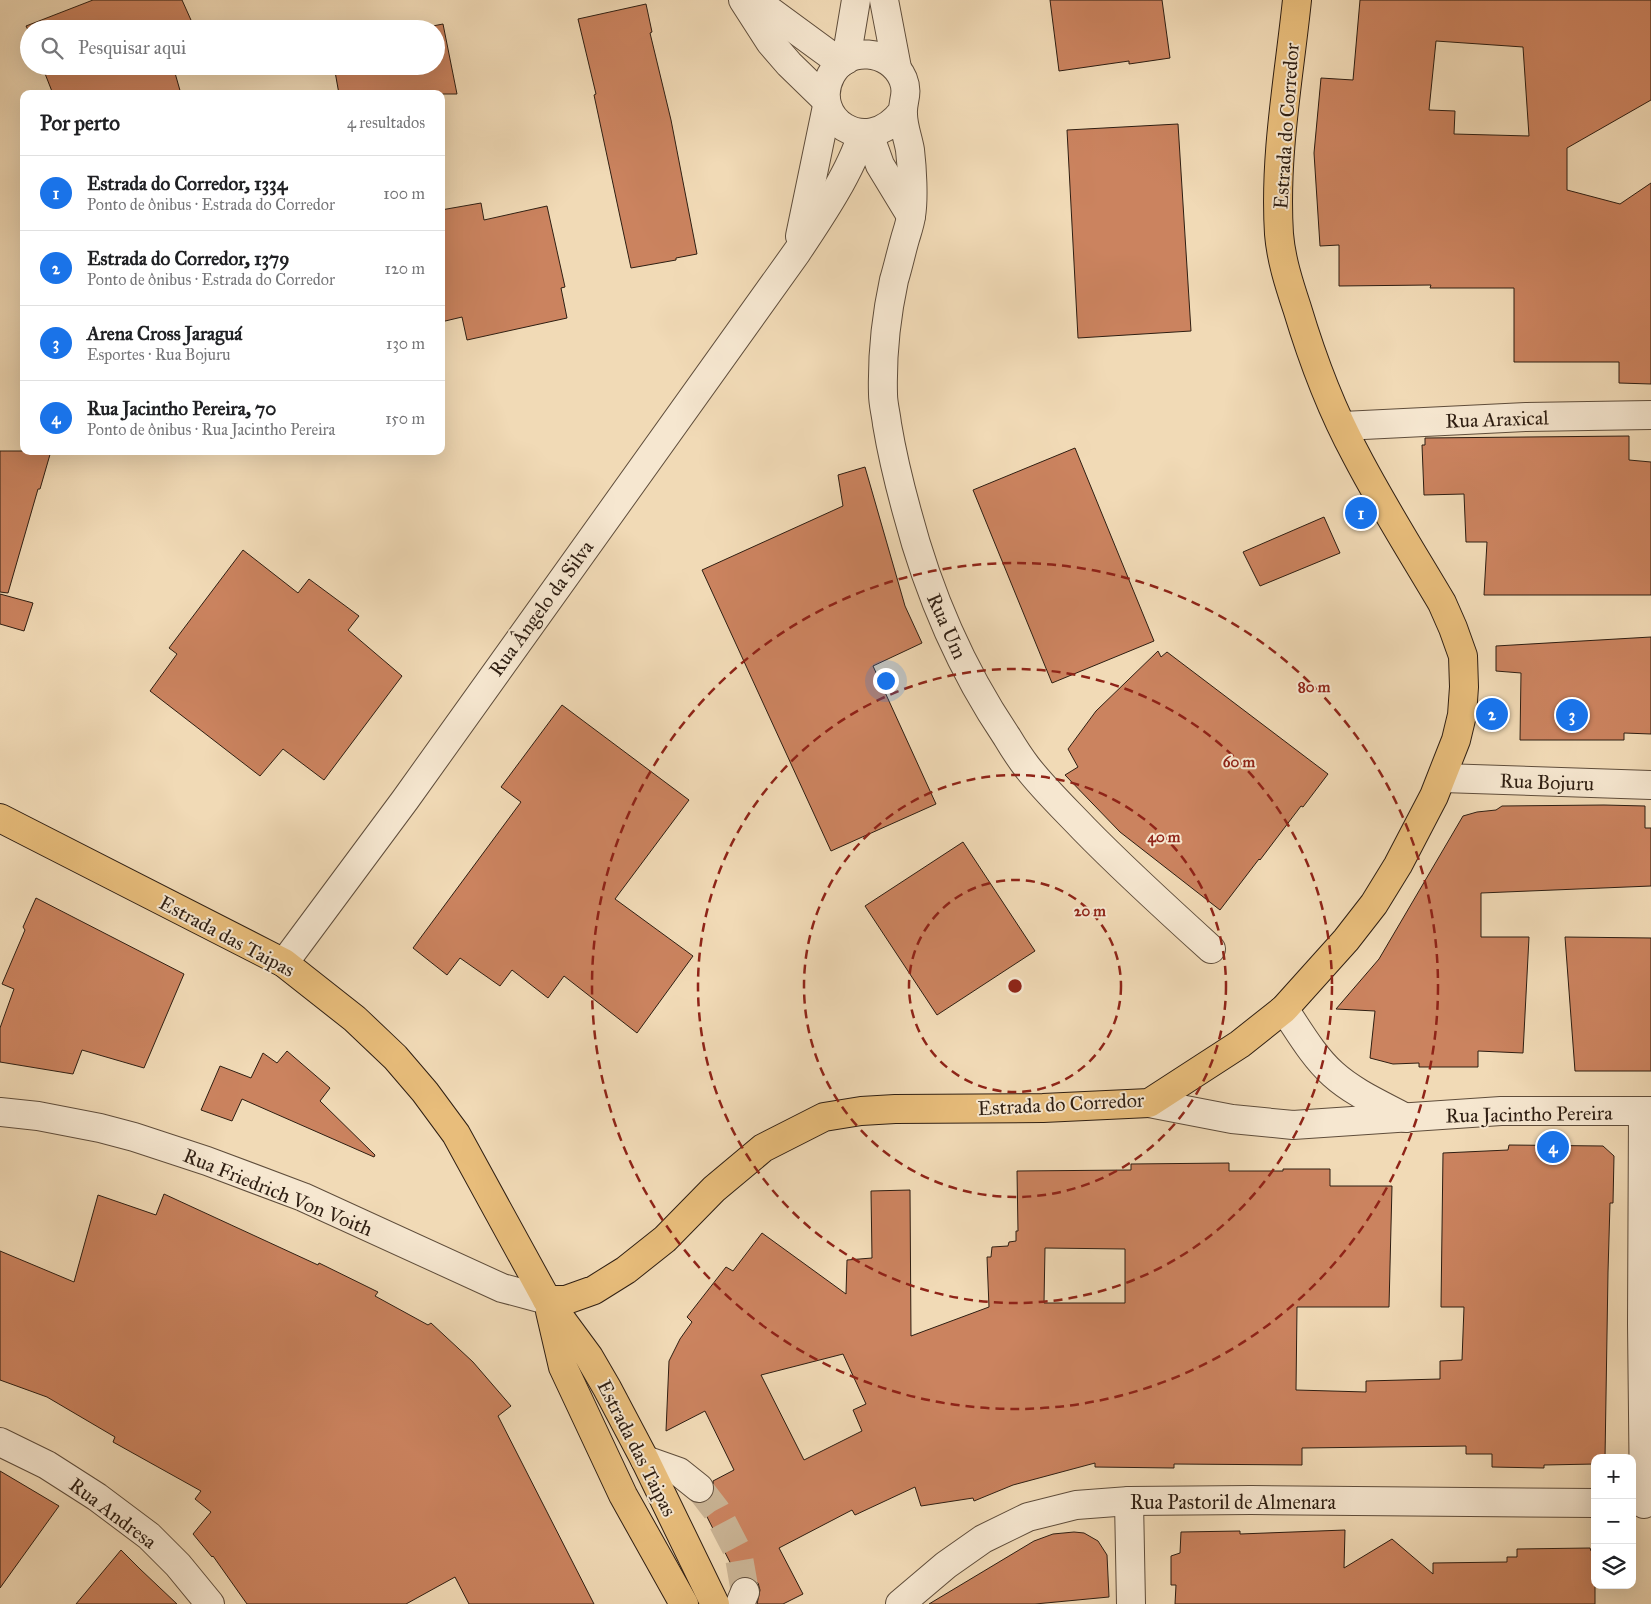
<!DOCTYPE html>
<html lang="pt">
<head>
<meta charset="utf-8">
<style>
	:root { --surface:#fff; --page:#f2f2f2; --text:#202124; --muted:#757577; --line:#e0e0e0; --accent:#1a73e8 }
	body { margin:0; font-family:"IM FELL Great Primer",serif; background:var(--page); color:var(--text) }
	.controls { position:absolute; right:15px; bottom:15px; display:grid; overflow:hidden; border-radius:10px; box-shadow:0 5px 20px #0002 }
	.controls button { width:45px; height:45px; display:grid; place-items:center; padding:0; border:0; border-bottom:1px solid var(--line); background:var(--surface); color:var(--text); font:25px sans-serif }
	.you { position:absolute; left:885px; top:680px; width:18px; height:18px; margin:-12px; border:4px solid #fff; border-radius:50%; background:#1a73e8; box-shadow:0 0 0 8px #1a73e833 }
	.badge { display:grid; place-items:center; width:32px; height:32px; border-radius:50%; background:var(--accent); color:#fff; font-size:16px; font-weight:700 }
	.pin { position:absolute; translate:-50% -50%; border:2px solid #fff; box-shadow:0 1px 5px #0006 }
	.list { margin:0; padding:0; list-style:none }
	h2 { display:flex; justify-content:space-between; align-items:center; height:65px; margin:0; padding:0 20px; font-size:21px }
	h2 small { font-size:16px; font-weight:400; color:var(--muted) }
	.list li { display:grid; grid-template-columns:32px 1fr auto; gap:15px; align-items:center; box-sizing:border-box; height:75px; padding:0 20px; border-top:1px solid var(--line) }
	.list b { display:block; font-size:19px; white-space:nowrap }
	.list p { margin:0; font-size:16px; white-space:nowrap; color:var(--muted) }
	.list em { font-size:16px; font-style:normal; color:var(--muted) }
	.icon { flex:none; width:28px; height:28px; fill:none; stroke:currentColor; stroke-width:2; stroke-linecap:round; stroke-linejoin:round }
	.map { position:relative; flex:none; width:1651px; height:1604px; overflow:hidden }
	.search { position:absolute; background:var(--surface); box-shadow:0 5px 20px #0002; left:20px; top:20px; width:425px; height:55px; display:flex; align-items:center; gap:12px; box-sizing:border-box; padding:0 18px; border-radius:28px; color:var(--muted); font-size:19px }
	.panel { position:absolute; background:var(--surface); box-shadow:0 5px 20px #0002; left:20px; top:90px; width:425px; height:365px; border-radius:10px }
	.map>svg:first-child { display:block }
	.building { fill:#cb835f; stroke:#2e1e12; fill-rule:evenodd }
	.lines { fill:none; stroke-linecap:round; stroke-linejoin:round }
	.minor-tunnel { stroke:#cab495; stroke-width:28; stroke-dasharray:28 14; stroke-linecap:butt }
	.minor-casing { stroke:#5f4d3b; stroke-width:30 }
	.major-casing { stroke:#2e1e12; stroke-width:30 }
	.minor { stroke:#f6e7d0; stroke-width:28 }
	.major { stroke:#e8bd7b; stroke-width:28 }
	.ring { fill:none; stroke:#8f2418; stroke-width:2.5; stroke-dasharray:9 6 }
	.labels { text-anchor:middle; stroke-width:4; stroke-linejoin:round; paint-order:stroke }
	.street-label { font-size:20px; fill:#2e1e12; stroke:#f6e7d0 }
	.centre { fill:#8f2418; stroke:#f6e7d0; stroke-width:2.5 }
	.ring-label { font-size:15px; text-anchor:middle; font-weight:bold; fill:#8f2418; stroke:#f6e7d0; stroke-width:4; stroke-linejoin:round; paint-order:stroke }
</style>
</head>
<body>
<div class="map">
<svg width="1651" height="1604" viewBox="0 0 1651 1604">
	<rect width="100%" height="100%" fill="#f1dab6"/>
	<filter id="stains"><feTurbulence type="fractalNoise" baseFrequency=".004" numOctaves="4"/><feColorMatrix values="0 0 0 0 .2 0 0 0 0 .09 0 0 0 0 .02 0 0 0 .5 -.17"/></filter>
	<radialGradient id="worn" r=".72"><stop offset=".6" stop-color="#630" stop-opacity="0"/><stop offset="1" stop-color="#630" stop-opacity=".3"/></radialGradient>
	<g class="building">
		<path d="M93 0H182L195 29H29V32L26 26Z"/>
		<path d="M1050 0H1162L1170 58 1129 64V61L1059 71Z"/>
		<path d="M1360 0H1651V100L1567 148V190L1620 204 1651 183V384L1619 383V362H1514V288H1430L1431 285 1339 286V245L1320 246 1314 153 1321 78 1353 80ZM1436 41 1523 47 1529 136 1454 134 1455 111 1429 110Z"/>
		<path d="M646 4 652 32 650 33 671 120 697 254 676 258V260L631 268 594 95 596 94 578 19Z"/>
		<path d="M443 24 457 94H339L334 66H436V29H417Z"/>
		<path d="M42 66H173L181 94H53Z"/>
		<path d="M1178 124 1191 331 1078 338 1067 130Z"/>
		<path d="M481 203 484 220 547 206 565 287 561 288 567 318 467 340 462 317 441 322V210Z"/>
		<path d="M1629 436V460L1651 462V595H1484L1487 542H1466L1464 494 1424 495 1422 445H1425V438Z"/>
		<path d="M1075 448 1154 641 1052 683 973 490Z"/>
		<path d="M0 451H51L40 489H38L8 593 0 592Z"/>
		<path d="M865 467 905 606 922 643 873 666 936 804 831 851 702 570 843 506 838 475Z"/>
		<path d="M1324 517 1340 553 1260 586 1243 552Z"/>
		<path d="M243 550 298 593 309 579 359 616 348 630 402 676 324 780 283 749 260 776 150 691 177 654 169 648Z"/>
		<path d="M0 594 33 603 24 631 0 624Z"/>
		<path d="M1651 637V734L1624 733V740H1520L1521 673 1496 671V646Z"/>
		<path d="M1158 651 1161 657 1167 652 1328 774 1303 807 1301 806 1260 860 1259 859 1220 910 1120 832 1065 775 1078 767 1068 749 1096 711Z"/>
		<path d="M562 705 689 800 615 899 693 956 637 1033 564 976 548 998 512 970 500 986 460 958 447 975 413 948 521 802 501 787Z"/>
		<path d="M1604 805 1645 806V828H1651V886L1481 893V937H1529L1523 1053 1478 1051V1067H1419V1063L1393 1064 1370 1058 1375 1011 1336 1009 1379 959 1463 816 1477 812 1496 810 1502 806Z"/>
		<path d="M963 842 1035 951 937 1015 865 906Z"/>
		<path d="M36 898 184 974 144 1068 82 1050 73 1074 0 1062V1028L14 989 2 984 25 930 23 927Z"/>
		<path d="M1565 937 1651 938V1071H1575Z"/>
		<path d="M287 1051 330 1088 320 1101 375 1155 374 1157 242 1099 232 1121 201 1110 220 1066 251 1078 263 1053 277 1063Z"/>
		<path d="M1509 1145 1603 1146 1614 1156 1613 1203H1610L1608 1272 1605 1458H1595V1464L1544 1465V1468L1492 1467V1454H1466V1446L1302 1448V1465L1174 1464V1468L1095 1467V1463L1013 1485 974 1501 973 1498 921 1506 915 1487 855 1515 852 1510 779 1548 803 1594 783 1604H757L760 1590 758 1583 751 1577 743 1576 738 1578 700 1503 705 1502 711 1497 714 1490 713 1481 734 1470 705 1411 666 1431 669 1361 680 1339 692 1322 687 1317 726 1267 733 1271 762 1233 846 1294 847 1260 872 1258 871 1191 910 1190 911 1336 989 1307 987 1257H991L992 1247 1008 1246 1009 1242 1016 1241V1231H1018L1017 1171 1131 1170V1164L1229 1163V1171H1283V1169H1330V1186H1392L1389 1307H1297L1296 1390 1366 1392V1381L1440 1379V1361L1462 1360 1464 1307H1441L1443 1153 1508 1150ZM1045 1248 1125 1249V1303H1044ZM843 1354 866 1404 853 1410 862 1431 804 1460 761 1375Z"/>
		<path d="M164 1194 318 1265 319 1263 378 1292 375 1296 428 1325 431 1323 473 1362 511 1406 498 1416 594 1604H469L455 1577 406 1604H247L213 1556 212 1557 193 1534 211 1512 195 1499 201 1491 113 1442 115 1437 47 1397 0 1380V1251L74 1282 98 1195 156 1215Z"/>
		<path d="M0 1471 59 1506 0 1588Z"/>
		<path d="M1345 1530 1344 1568 1392 1539 1433 1574V1563L1507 1562V1557H1517V1549L1590 1548 1591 1551H1595V1604H1175L1176 1585H1171V1556L1180 1553 1181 1532 1240 1531V1534Z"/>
		<path d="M1074 1532 1084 1533 1098 1541 1107 1555 1109 1597 1035 1604H929L1034 1541 1053 1534Z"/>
		<path d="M121 1550 140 1569 177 1604H76Z"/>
	</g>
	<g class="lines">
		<path class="minor-tunnel" d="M699 1488 716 1510 738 1552 745 1592"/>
		<g class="minor-casing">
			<g id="minor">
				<path d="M743 0 770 42 789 64 826 100"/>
				<path d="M755 0 841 63"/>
				<path d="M884 0 897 68"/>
				<path d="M846 60 856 0"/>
				<path d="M902 112C866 159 808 118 831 75 847 45 890 49 903 79 909 94 902 101 903 114 903 126 908 138 910 150 912 167 914 199 911 216 910 224 907 232 905 239 901 253 898 267 894 280 886 317 882 356 883 394 883 404 886 414 887 424 892 454 899 483 907 512 928 592 961 669 1007 737 1013 747 1020 758 1027 767 1044 789 1065 809 1084 829 1125 871 1168 910 1211 949"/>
				<path d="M869 134 880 165 911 216"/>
				<path d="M800 236 827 106"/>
				<path d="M1343 426 1526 417 1651 415"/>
				<path d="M1443 778 1651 785"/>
				<path d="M284 963 405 800 797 252C819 219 851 172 862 134"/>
				<path d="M1284 1009C1299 1031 1313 1056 1333 1074 1354 1093 1382 1105 1406 1118"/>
				<path d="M1149 1103 1232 1119 1293 1125 1501 1111H1651"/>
				<path d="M1643 1111 1642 1324 1644 1504"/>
				<path d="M0 1112 38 1116 100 1128 134 1137 207 1161 303 1197 502 1288 547 1300"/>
				<path d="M0 1442 47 1465 97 1497 149 1536 178 1565 210 1604"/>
				<path d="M645 1460 679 1472 699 1488"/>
				<path d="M1129 1501 1131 1604"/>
				<path d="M740 1604 745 1592"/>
				<path d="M900 1604 946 1565 983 1539 1028 1517 1076 1505 1129 1501 1251 1500 1595 1503"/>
			</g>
		</g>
		<g class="major-casing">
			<g id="major">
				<path d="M0 818 284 963 355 1019 395 1057 425 1092 456 1134 547 1300 589 1357 607 1388 645 1460 715 1604"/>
				<path d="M547 1300H566L594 1290 626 1270 665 1239 714 1189 763 1148 824 1117 861 1111 895 1109 1043 1108 1149 1103 1240 1044 1284 1009 1346 940 1374 904 1398 865 1434 796 1456 740 1462 715 1464 687 1463 656 1453 628 1442 603C1413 554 1382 505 1356 455 1331 409 1312 358 1297 308 1289 284 1281 259 1279 234 1274 156 1289 77 1297 0"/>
				<path d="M550 1311 563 1367 623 1495 684 1604"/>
			</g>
		</g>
		<use href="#minor" class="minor"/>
		<use href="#major" class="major"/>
	</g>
	<g class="ring">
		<circle cx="1015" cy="986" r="106"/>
		<circle cx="1015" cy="986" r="211"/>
		<circle cx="1015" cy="986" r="317"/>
		<circle cx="1015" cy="986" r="423"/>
	</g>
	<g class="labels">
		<g class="street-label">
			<text transform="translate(1286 126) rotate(-86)" y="7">Estrada do Corredor</text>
			<text transform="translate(1497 419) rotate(-2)" y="7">Rua Araxical</text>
			<text transform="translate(541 608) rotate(-54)" y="7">Rua Ângelo da Silva</text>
			<text transform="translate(947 626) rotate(66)" y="7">Rua Um</text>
			<text transform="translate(1547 782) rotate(2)" y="7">Rua Bojuru</text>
			<text transform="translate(227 936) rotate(28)" y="7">Estrada das Taipas</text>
			<text transform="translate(1061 1104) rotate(-3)" y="7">Estrada do Corredor</text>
			<text transform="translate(1529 1114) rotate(-1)" y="7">Rua Jacintho Pereira</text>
			<text transform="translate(278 1192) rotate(22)" y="7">Rua Friedrich Von Voith</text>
			<text transform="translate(637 1448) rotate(63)" y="7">Estrada das Taipas</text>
			<text x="1233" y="1509">Rua Pastoril de Almenara</text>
			<text transform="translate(113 1513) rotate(37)" y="7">Rua Andresa</text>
		</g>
	</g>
	<circle cx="1015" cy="986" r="8" class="centre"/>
	<g class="ring-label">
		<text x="1314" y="692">80 m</text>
		<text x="1239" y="767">60 m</text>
		<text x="1164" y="842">40 m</text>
		<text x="1090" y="916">20 m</text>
	</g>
	<rect width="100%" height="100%" filter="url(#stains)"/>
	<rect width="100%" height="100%" fill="url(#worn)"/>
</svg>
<div class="controls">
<button>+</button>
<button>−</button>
<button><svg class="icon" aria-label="layers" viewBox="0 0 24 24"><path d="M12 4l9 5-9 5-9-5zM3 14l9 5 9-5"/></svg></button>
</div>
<div class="you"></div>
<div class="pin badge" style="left:1361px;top:513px">1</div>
<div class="pin badge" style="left:1492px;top:714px">2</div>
<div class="pin badge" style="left:1572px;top:715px">3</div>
<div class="pin badge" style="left:1553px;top:1147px">4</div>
<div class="search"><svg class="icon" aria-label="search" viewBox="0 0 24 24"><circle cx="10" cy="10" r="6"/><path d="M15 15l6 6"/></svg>Pesquisar aqui</div>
<section class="panel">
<h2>Por perto<small>4 resultados</small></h2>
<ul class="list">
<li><span class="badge">1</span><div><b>Estrada do Corredor, 1334</b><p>Ponto de ônibus · Estrada do Corredor</p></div><em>100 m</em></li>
<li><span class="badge">2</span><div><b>Estrada do Corredor, 1379</b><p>Ponto de ônibus · Estrada do Corredor</p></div><em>120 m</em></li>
<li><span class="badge">3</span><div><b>Arena Cross Jaraguá</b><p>Esportes · Rua Bojuru</p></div><em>130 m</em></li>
<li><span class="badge">4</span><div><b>Rua Jacintho Pereira, 70</b><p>Ponto de ônibus · Rua Jacintho Pereira</p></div><em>150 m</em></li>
</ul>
</section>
</div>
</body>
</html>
